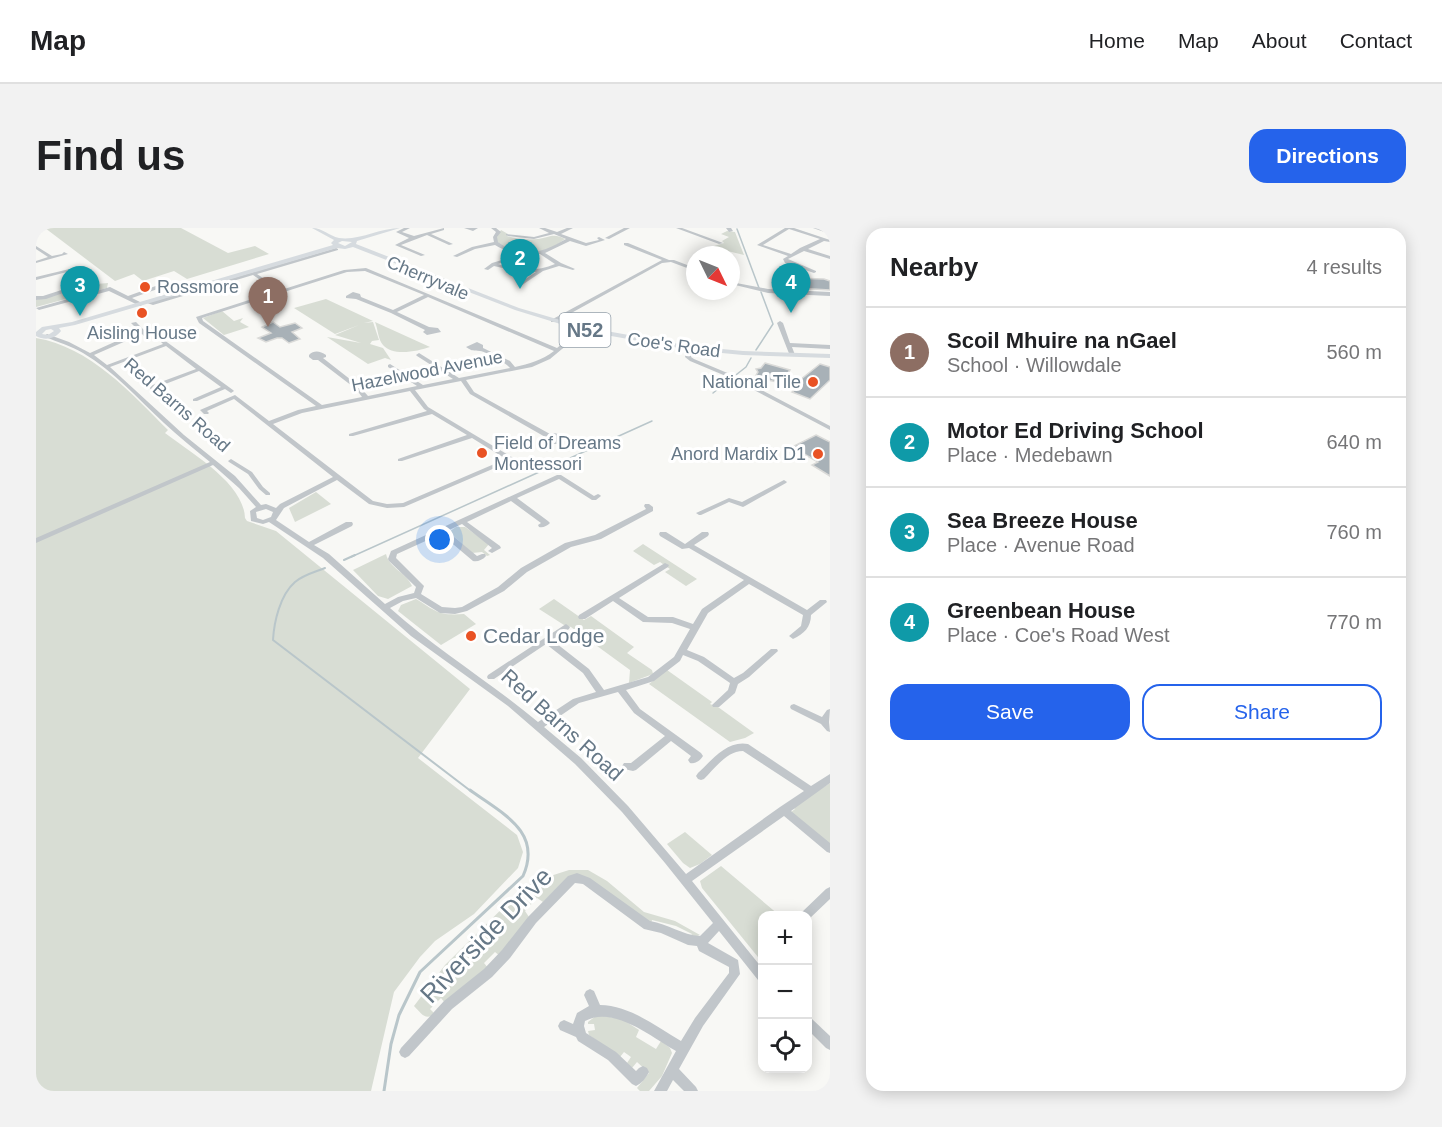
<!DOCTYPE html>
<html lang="en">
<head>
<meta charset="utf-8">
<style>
	:root { --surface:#fff; --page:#f2f2f2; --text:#202124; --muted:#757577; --line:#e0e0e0; --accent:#2563eb }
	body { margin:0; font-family:Helvetica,sans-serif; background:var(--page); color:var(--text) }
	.controls { position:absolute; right:18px; bottom:18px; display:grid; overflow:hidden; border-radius:12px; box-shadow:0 3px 15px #0003 }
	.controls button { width:54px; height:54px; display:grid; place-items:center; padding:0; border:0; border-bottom:2px solid var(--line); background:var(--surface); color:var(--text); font:30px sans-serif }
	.compass { position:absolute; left:650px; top:18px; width:54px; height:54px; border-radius:50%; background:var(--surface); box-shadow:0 3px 15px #0003; rotate:133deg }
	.you { position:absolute; left:404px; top:312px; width:21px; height:21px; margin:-15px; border:4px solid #fff; border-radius:50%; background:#1a73e8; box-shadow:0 0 0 9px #1a73e833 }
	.badge { display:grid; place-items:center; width:39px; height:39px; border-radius:50%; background:var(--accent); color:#fff; font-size:20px; font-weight:700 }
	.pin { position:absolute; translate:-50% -50px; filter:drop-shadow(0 2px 3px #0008) }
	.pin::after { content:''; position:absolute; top:32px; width:21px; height:18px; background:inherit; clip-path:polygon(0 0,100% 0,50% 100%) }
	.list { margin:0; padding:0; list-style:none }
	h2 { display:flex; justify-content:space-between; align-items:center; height:78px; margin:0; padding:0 24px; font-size:26px }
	h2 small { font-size:20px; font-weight:400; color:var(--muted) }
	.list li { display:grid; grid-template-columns:39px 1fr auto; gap:18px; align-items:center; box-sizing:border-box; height:90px; padding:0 24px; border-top:2px solid var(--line) }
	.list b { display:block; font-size:22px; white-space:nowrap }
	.list p { margin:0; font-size:20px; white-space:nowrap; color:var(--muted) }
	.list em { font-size:20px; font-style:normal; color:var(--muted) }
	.actions { display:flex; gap:12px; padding:18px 24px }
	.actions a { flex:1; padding:14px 0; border:2px solid var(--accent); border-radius:18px; text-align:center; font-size:21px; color:var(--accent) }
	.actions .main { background:var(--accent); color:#fff }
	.icon { flex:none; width:33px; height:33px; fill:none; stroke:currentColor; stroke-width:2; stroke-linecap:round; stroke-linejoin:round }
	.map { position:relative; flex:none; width:794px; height:863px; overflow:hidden; border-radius:18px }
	header { display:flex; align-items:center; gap:36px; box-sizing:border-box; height:84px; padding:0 30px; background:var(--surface); border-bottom:2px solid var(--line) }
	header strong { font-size:28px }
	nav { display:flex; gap:33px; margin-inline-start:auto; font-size:21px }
	.intro { display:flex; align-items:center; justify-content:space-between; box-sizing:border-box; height:144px; padding:0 36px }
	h1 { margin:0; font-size:42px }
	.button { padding:15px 27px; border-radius:18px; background:var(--accent); color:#fff; font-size:21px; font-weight:700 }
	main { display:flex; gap:36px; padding:0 36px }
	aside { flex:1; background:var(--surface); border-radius:18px; box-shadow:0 3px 15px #0003 }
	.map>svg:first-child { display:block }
	.green { fill:#d8ddd4 }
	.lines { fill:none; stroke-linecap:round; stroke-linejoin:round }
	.stream-far2 { stroke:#b9c6ca; stroke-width:1.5 }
	.stream-far1 { stroke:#b9c6ca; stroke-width:2 }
	.stream { stroke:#b9c6ca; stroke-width:3 }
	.building { fill:#a8b1b7; stroke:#dadad8; stroke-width:1.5 }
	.minor { fill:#c1c6ca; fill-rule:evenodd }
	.major { fill:#d6dbdf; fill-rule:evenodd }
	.poi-dot { fill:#e95224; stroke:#fff; stroke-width:2 }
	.labels { text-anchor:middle; stroke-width:6; stroke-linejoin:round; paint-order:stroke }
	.far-street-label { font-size:18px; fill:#667887; stroke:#fff }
	.far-poi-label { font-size:18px; fill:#667887; stroke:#fff; text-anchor:start }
	.shield { fill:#fff; stroke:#94a0ab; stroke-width:1.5 }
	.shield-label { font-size:20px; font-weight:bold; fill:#667887 }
	.poi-label { font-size:21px; fill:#667887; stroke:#fff; text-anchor:start }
	.street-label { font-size:21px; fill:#667887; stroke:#fff }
	.near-street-label { font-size:26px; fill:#667887; stroke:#fff }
</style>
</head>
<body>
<header>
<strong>Map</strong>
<nav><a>Home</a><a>Map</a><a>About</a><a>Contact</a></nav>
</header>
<div class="intro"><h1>Find us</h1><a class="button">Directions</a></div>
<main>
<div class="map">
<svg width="794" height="863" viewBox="0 0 794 863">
	<rect width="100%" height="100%" fill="#f8f8f5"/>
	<g class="green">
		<path d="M9 0H145L192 25 219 18 233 26 151 51 138 43 107 53 98 46 79 53Z"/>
		<path d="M465 2 472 6 471 8C479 11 490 12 502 11 514 9 518 5 529 11L516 20 508 22 507 24C488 25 475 24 459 12Z"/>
		<path d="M691 3 699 4 708 27 675 19 688 15 686 13 693 9 685 6Z"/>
		<path d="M72 55 71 60 0 79V72L49 57Z"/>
		<path d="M290 71 337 93 328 95 337 94 343 112 336 113 334 116 347 120 355 132 349 130 332 136 291 109 325 115 299 107 323 97 299 106 258 80Z"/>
		<path d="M186 83 198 93 207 90 204 94 213 99 188 107 167 90Z"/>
		<path d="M339 94 394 119C382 123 357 129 347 117 342 112 342 101 339 94Z"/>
		<path d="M0 110C54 119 95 165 132 202L129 205C155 225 208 255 209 290L211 293 240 303 434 461 382 530 481 607 487 624 482 640 438 686 399 713 384 729 358 764 335 863H0Z"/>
		<path d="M280 264 295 276 259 294 253 280Z"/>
		<path d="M420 299H429L453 316 448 322 454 327 451 328 446 324 436 325 413 304Z"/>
		<path d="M607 316 661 351 650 358 629 344 634 341 624 334 618 337 597 323Z"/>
		<path d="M350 326C353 340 371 345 376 358L352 371 342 368 317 342Z"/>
		<path d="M380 371C400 383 402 388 428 386L440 396 405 417 362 383 365 377Z"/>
		<path d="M518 371 548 392 555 388 598 419 591 425 616 442 617 446 593 455 594 442 535 399 528 397 503 381Z"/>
		<path d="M631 442 676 474 674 476 682 479 718 505 709 510 694 514 613 456Z"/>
		<path d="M794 555V616L754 585 759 581 757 579Z"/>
		<path d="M649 604 676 627 664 636 654 640 647 635 631 616Z"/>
		<path d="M685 638 743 687 726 688V734L666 660 664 653Z"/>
		<path d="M533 642H552L571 653 608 684 639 693 664 707 656 710 654 709 656 706 640 698 616 692 615 696 599 684 533 648 507 674 501 670 489 683 493 689 465 729 459 724 448 735 453 741 409 775 405 770 394 781 399 786C389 793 385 785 378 778L409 737 488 659 502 652Z"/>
		<path d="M561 787 586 791 603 802 600 809 620 821 625 813 634 820 636 825 626 848 613 863H604L601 860 613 845 601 834 596 840 591 835 595 829 588 824 584 829 553 807 552 803 559 802 558 796H552V794Z"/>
	</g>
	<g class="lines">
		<g class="stream-far2">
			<path d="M701 1 723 60"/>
			<path d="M720 122 737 96 725 64"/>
			<path d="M677 165 710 139 715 130"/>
			<path d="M315 329 616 193"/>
		</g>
		<g class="stream-far1">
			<path d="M308 332 319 327"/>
			<path d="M289 340C279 344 267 347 259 354 244 367 238 394 237 412L436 564"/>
		</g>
		<path class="stream" d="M348 863 355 816 363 787 384 744 487 648C507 603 465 585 434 562"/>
	</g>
	<g class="building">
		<path d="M755 50 788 51 794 53V62L760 60Z"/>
		<path d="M237 94 244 99 259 95 266 100 256 104 264 111 253 115 246 110H241L230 114 222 110 235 105 226 99Z"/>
		<path d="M729 135 754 142 745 155 719 149 722 144 720 141 725 140Z"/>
		<path d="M784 136 794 139V152L774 171 756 164 764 158 759 156Z"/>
		<path d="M780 207 794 214V248L776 237 782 234 756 219Z"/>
	</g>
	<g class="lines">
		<g class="minor">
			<path d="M368 0H374L366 4 378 8 408 0V2L395 6 417 16 413 17 391 7 365 17 389 27 385 28 359 17 373 10 360 4Z"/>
			<path d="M428 0H442L437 3Z"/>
			<path d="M455 0H460L465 4 461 9 462 14C487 31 506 25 530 11L518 6 498 11 472 8 470 7V6L498 9 513 5 503 0H509L521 4 531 0H537L525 6 550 15 563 12 561 10 563 9 569 12 550 18 534 13 509 25 525 35 539 41 537 42 523 38 507 43 486 57H484V55L500 44H483L458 38 452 42 448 41 456 35 469 31 471 32V33L462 36C481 43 501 44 519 36L504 26C487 29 474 26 459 17L439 21 421 29 417 28 436 19 458 14 457 9 460 4Z"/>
			<path d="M588 0H594L573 11 569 10Z"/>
			<path d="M640 0H646L687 15 683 16Z"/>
			<path d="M690 0H695L697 3 693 4Z"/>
			<path d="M749 0H758L794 12V14L788 13 772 21 794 28V31L768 23 752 31 780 43V44L778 45 749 35 747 31 752 28 721 17ZM753 1 784 11 764 20 755 26 727 17Z"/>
			<path d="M777 0H783L794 4V6Z"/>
			<path d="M588 15H592L633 32H638L659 40V43L635 34 626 35 519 94H515V92L626 32 588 17Z"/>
			<path d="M0 18 16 28 26 26 28 24 32 26 0 35V33L12 29 0 21Z"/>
			<path d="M300 20 302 21V22L221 46 245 62 308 42 330 40 521 120 545 100 550 101 514 131 496 139 430 152 438 164 514 206 518 205 522 206 525 211 522 216H514L511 210 434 166 425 153 379 162 392 179 494 240V242H490L475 233 368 279 351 280 333 276 301 252 248 280 240 292 273 314 310 294H316L317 296 316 298 278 317 293 326 349 376 362 369 378 365 380 359 353 333 352 331 355 323 521 247H525L558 268 562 266 564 267 565 268 560 272H556L523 251 481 270 512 293 514 295C511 298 507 300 503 299L502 297 505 295 475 273 431 294 464 318 465 320 456 325 452 323 456 320 426 296 411 303 441 328 446 326H449L450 328C447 332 441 334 437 333L405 306 361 326 360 330 388 358 385 366 406 379 419 380 426 379 462 359 485 340 529 315 559 307 610 281 608 278 609 276H613L617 279V283L565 311 535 319 491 344 468 363 431 383 419 386 404 385 380 370 367 373 354 380C401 422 454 454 502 494L537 471 560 464 547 445 510 416 458 451H452L451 449 452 447 530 396 534 399 533 401 516 412 553 441 568 462 612 449 638 429 654 401 636 395 607 394 577 373 549 391H543L542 389 543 387 629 335 633 337 632 339 583 370 612 389H637L657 396 666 381 708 352 653 320 646 321 624 308 623 306 624 304H630L649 316 666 304H672L673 306 672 308 658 317 771 382 784 372H790L791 374 775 387C775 399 768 406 757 411L753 408 765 398 767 387 713 356 672 385 651 422 668 429 698 450 707 445 735 421H741L742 423 713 449 702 456 699 465 683 479H677L676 477 692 462 694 455 662 433 647 427 644 433 618 453 590 462 604 481 665 525 667 528C664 533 659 536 654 535L652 532 655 528 635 513 600 542 597 543 588 541 586 538 588 535H595L629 508 598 485 582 464 543 475 508 499 545 530 592 578 650 646 744 579 768 563 707 523C691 523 679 540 668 551L665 552 662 551 660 548 662 545C676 532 691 512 712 516L775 558 794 546V555L755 583 794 615V625L791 624 748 588 656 653 726 740V753L722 752 683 703 672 715 702 732 704 746 667 798 643 841 660 859 662 863H648L637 852 631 863H618L640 823C616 809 577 777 549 793L548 798 550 805 580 824 600 843 603 840 607 838 611 840 613 844C610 850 606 855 600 858L596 856 572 832 542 813 540 809 524 802 522 798 524 794 528 792 537 796 541 785 553 778 548 767 550 763 554 761 558 763 564 777C593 777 621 799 645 813L659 790 693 745V739L663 723 661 718 652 717 625 705 608 701 547 656 539 655 500 695 474 730 456 749 416 781 373 828 369 830 365 828 363 824 365 820 408 773 448 741 466 722 492 689 532 648 541 645 554 650 614 693C632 696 646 707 664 708L677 695 629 635 586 584 539 536 472 478 375 408 287 330 233 294 227 296 215 293 214 283 220 279 203 260 177 237 0 315V310L174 234C158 221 142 208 128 195 102 171 78 143 47 125 35 118 22 114 9 109L8 108 11 106 33 114 54 125 103 103 95 95 100 94 114 108 113 109H109L106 106 58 127 71 137 127 116 125 114 128 112 197 162 198 163 195 165 189 161 161 173H157V171L185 159 163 143 119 160 121 162 120 163H116L113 159 114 158 160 141 130 118 74 139 148 207 199 248 225 277 230 276 240 280 244 276 297 249 198 171 171 183 173 185 172 186H168L164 182 199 167 233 193 262 182 280 178 163 95 160 89 241 63 217 47 117 77 108 74 111 72 117 73ZM329 43 388 67 357 82 325 69 324 66 317 64 310 68V70L320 71 355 85 389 102 387 104 391 107 405 104 402 100 393 99 361 84 392 69 518 123C506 132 493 136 479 139L474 133 447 120V117L441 114 430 119C437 124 437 122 444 123 451 124 469 134 474 140L423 150 383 125 380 127 381 128 417 151 387 157 354 136 352 137V139L381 158 332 168 324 159 287 130 290 129V127C284 123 278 122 273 127V129L277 132H282L320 161 326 169 286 177 167 93 166 90 311 44ZM374 163 388 181 391 183 313 206V208H317L396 186 431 207 362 231V233H366L436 210 470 231 367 275 351 276 337 273 237 196 266 185ZM230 281 237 284 235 289 227 292 221 290 220 284Z"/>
			<path d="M46 38 50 39V41H45L35 43 50 55V57L10 71 0 72V68H7L44 56 31 44 0 52V49Z"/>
			<path d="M695 54 732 61 794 64V68L732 65 695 56Z"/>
			<path d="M128 55 130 56V58L96 70 106 75V77L104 78 73 63 3 82 0 80 74 59 92 68Z"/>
			<path d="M744 93 747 95 754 115 794 117V121L756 119 759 127 754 128 741 95Z"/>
			<path d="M654 118 657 120 655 129 658 131 701 149 794 198V202L697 151 654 133 649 129 651 120Z"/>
			<path d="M195 231 216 244 227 259 234 265V267H230L223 261 212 246 193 234 192 233Z"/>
			<path d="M748 252 751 254 750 255 709 278 707 279 693 274 665 287H663L660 285 693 270 706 274Z"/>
			<path d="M758 476 786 489 791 482 794 481 793 494 794 504 791 503 785 496 755 481 754 479 755 477Z"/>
			<path d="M794 659V671L773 691 772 692V688H764L765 685 790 661Z"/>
			<path d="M772 789 776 791 794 808V822L790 820 772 802Z"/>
		</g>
		<path class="major" d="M276 0C287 0 293 8 303 10 323 13 343 0 364 0L321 13 320 16 483 80 548 99 654 118 707 123 794 126V130L707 127 654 122 547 103 479 82 317 19 309 21 301 20 39 97 23 100 25 103C19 111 9 113 0 108V104L6 99 36 94 297 17 295 15 298 12ZM306 13 316 14 309 18 302 15ZM15 101 18 103 12 107 6 106 10 102Z"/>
	</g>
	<g class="poi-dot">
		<circle cx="109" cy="59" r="6"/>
		<circle cx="106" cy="85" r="6"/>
		<circle cx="777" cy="154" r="6"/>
		<circle cx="446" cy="225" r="6"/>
		<circle cx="782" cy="226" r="6"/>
		<circle cx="435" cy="408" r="6"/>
	</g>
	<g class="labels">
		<g class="far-street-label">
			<text transform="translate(392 50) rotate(23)" y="6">Cherryvale</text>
			<text transform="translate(638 117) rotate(8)" y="6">Coe's Road</text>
			<text transform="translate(391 143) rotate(-11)" y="6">Hazelwood Avenue</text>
			<text transform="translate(141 177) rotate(41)" y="6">Red Barns Road</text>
		</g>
		<g class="far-poi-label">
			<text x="121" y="65">Rossmore</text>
			<text x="106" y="111" text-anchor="middle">Aisling House</text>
			<text x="765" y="160" text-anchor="end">National Tile</text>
			<text x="458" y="221">Field of Dreams<tspan x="458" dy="21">Montessori</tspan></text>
			<text x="770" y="232" text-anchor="end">Anord Mardix D1</text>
		</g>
		<rect class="shield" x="523.5" y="85" width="51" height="34" rx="4.5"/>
		<g class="shield-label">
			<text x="549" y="109">N52</text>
		</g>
		<g class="poi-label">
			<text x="447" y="415">Cedar Lodge</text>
		</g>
		<g class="street-label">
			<text transform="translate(526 497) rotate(42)" y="7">Red Barns Road</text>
		</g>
		<g class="near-street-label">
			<text transform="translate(450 707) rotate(-46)" y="9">Riverside Drive</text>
		</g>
	</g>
</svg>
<div class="controls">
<button>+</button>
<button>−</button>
<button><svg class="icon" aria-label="locate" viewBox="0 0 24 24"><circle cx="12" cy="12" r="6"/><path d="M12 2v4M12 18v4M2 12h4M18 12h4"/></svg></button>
</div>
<svg class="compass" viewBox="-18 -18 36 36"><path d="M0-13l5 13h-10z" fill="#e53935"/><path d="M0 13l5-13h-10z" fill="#757577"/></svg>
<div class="you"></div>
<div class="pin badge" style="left:232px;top:99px;background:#8d6e63">1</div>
<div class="pin badge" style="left:484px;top:61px;background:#0f9aa8">2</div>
<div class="pin badge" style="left:44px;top:88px;background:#0f9aa8">3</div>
<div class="pin badge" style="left:755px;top:85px;background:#0f9aa8">4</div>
</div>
<aside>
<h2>Nearby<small>4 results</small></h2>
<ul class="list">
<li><span class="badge" style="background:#8d6e63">1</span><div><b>Scoil Mhuire na nGael</b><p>School · Willowdale</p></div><em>560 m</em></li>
<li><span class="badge" style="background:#0f9aa8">2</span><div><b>Motor Ed Driving School</b><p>Place · Medebawn</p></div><em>640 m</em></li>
<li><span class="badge" style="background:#0f9aa8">3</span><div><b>Sea Breeze House</b><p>Place · Avenue Road</p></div><em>760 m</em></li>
<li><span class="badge" style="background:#0f9aa8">4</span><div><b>Greenbean House</b><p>Place · Coe's Road West</p></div><em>770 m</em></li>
</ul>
<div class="actions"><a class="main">Save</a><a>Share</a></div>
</aside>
</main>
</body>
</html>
